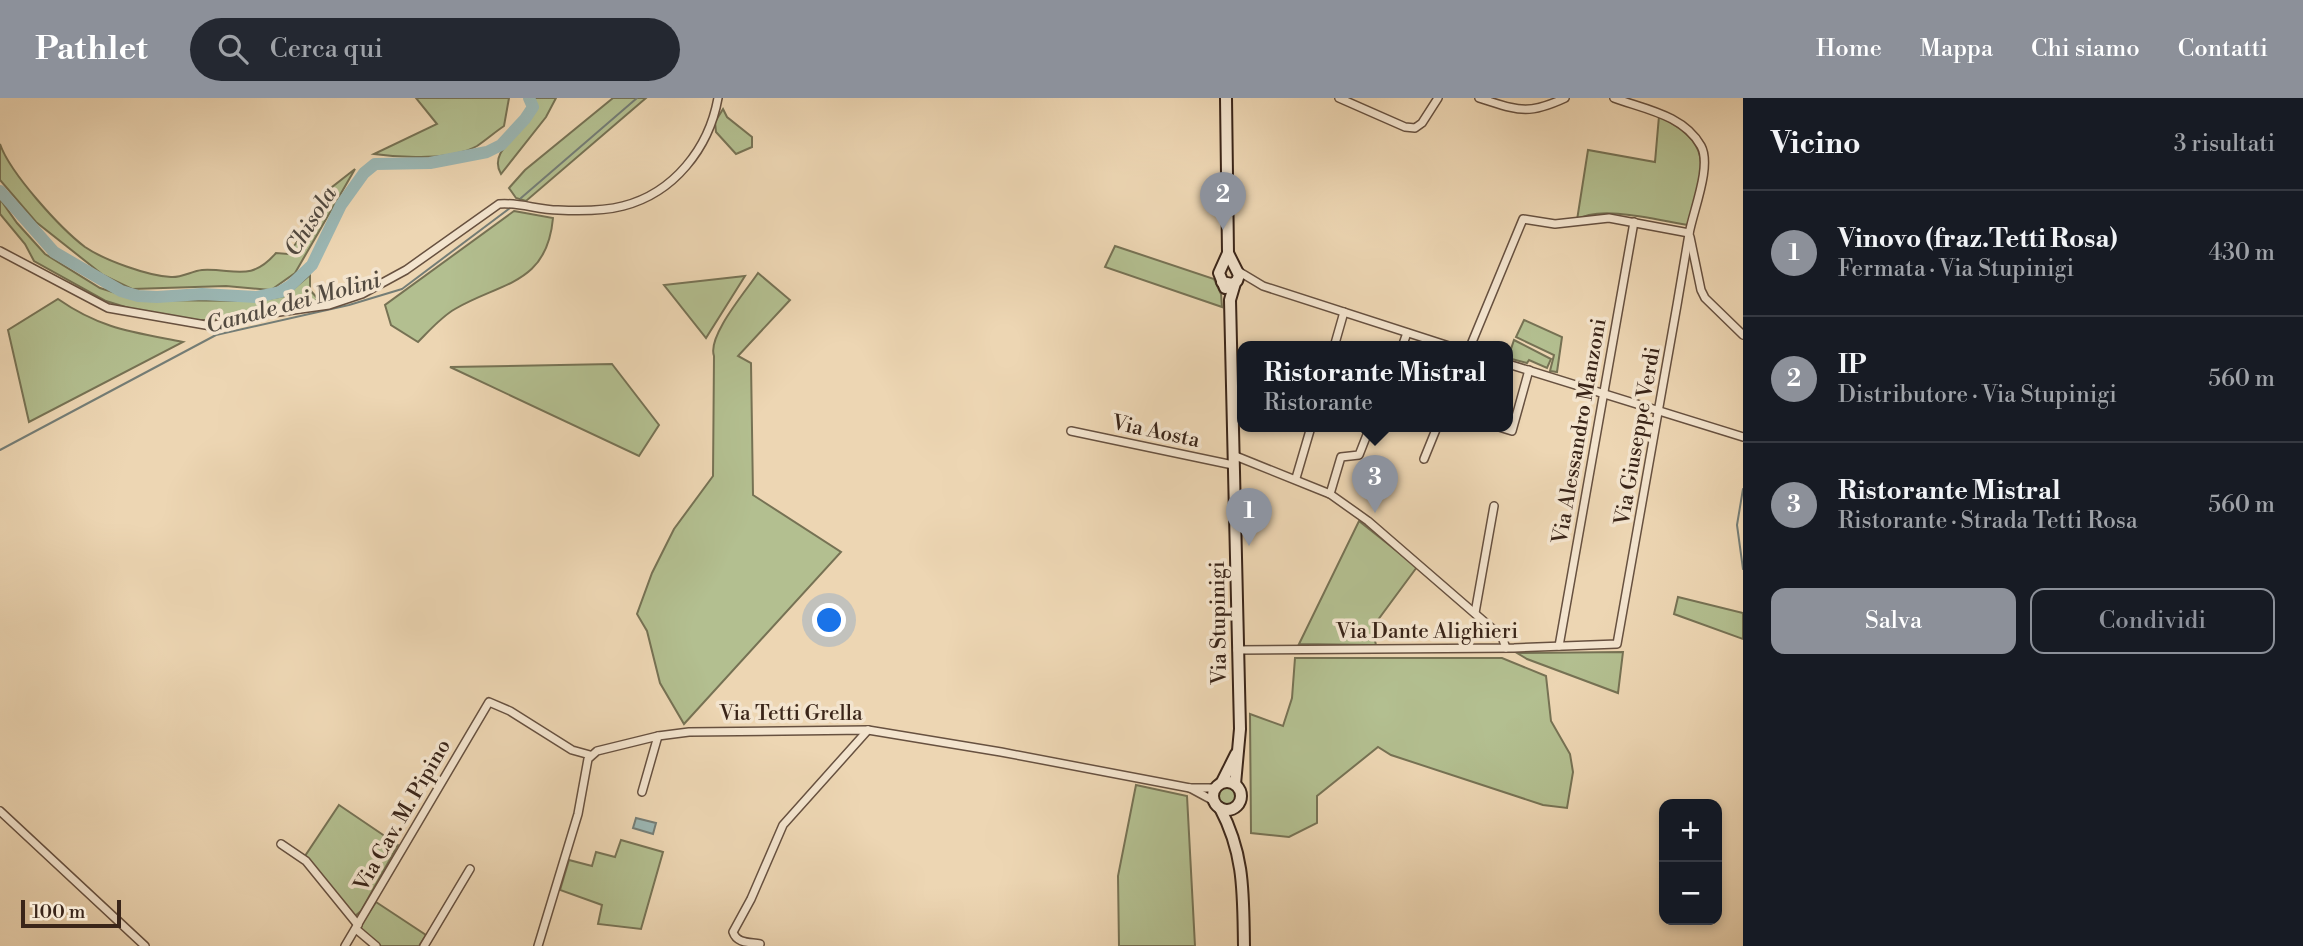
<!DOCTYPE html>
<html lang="it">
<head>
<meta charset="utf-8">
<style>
	:root { --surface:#171b24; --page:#242831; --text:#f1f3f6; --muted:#9ea1a6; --line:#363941; --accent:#8c9099 }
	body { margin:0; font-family:"Libre Bodoni",serif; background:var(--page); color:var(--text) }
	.controls { position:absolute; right:21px; bottom:21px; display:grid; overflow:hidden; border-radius:14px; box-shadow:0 4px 10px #0003 }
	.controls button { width:63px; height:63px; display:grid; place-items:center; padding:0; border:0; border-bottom:2px solid var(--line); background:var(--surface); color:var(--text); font:35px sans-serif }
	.scale { position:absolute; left:21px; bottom:18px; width:100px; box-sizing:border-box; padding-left:7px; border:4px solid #3a2519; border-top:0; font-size:19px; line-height:24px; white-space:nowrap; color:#3a2519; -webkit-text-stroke:5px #f3e4ce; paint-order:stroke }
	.you { position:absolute; left:830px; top:523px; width:24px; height:24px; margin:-18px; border:5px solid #fff; border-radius:50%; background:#1a73e8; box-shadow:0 0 0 10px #1a73e833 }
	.badge { display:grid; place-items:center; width:46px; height:46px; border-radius:50%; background:var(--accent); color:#fff; font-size:23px; font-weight:700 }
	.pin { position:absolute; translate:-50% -58px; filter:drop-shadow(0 2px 4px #0008) }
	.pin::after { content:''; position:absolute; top:37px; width:24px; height:21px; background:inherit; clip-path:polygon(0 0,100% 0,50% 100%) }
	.popup { position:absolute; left:1237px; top:243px; width:276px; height:91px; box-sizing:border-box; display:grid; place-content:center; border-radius:14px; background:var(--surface); filter:drop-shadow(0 2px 5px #0005); font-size:23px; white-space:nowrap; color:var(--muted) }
	.popup b { font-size:26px; color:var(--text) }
	.popup::after { content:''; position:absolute; left:50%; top:100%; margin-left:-14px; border:14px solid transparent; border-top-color:var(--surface) }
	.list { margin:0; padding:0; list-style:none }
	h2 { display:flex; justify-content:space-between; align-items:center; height:91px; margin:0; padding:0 28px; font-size:30px }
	h2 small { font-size:23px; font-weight:400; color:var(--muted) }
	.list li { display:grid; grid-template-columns:46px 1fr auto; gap:21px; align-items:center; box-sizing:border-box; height:126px; padding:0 28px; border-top:2px solid var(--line) }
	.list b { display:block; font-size:26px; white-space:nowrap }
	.list p { margin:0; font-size:23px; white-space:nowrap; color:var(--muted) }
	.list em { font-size:23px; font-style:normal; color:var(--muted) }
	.actions { display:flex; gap:14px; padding:21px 28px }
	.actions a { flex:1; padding:16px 0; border:2px solid var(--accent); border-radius:14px; text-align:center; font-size:24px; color:var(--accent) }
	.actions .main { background:var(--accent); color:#fff }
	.icon { flex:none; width:38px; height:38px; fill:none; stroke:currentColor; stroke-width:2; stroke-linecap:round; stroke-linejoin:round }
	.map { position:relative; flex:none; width:1743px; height:848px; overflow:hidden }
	header { display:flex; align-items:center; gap:42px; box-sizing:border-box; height:98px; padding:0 35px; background:var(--accent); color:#fff }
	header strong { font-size:33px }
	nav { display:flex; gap:38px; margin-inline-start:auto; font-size:24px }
	.search { width:490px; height:63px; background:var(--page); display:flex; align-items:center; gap:18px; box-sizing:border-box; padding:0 24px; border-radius:38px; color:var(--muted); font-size:26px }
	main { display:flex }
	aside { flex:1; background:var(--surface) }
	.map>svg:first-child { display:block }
	.green { fill:#b3bf90; stroke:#767254; stroke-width:2 }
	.water { fill:#9bb7b4; stroke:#747d76; stroke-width:2 }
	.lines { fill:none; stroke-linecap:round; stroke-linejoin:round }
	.stream { stroke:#747d76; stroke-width:2 }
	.river { stroke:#9bb7b4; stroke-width:12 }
	.street-casing { stroke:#675140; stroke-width:10 }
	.secondary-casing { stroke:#3a2519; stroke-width:14 }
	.street { stroke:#f3e4ce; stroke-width:7 }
	.secondary { stroke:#f3e4ce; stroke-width:10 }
	.labels { text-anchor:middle; stroke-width:7; stroke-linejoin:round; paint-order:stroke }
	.street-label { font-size:21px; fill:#3a2519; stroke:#f3e4ce }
	.water-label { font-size:23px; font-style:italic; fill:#524a40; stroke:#f3e4ce }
</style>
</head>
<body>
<header>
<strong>Pathlet</strong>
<div class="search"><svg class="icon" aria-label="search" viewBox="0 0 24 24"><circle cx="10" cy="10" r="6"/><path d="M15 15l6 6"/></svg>Cerca qui</div>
<nav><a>Home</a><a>Mappa</a><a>Chi siamo</a><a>Contatti</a></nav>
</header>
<main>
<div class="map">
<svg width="1743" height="848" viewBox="0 0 1743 848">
	<rect width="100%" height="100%" fill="#edd6b3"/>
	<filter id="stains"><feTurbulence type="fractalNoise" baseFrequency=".00286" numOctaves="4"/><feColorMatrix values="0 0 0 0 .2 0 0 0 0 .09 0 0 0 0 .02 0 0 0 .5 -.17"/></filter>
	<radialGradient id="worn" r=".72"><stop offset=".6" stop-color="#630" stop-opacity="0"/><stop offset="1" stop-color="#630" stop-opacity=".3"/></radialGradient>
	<g class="green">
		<path d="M416 0H509L504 28C495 34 486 42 477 48 452 62 402 60 374 56L437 26Z"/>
		<path d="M533 0H556L546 19 501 76C484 47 541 32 533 0Z"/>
		<path d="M613 0H646L526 103 516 100 509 90 525 72Z"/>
		<path d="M723 11 727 19 752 39V49L736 56 716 34 715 24Z"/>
		<path d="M1659 18C1718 48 1702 73 1688 127 1661 123 1599 106 1577 122L1588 52 1655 64Z"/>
		<path d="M0 46C10 75 60 130 85 149 104 162 148 178 171 179 181 180 192 173 202 172 234 170 250 185 276 155L288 156 308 129 327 93 355 71 295 175 271 192 226 188 132 191 103 177 36 124 0 82Z"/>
		<path d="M0 101 17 125 45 156 100 190 138 202 256 203 285 198 310 177V192L319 202 262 211 224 222H193L135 212 106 203 34 163 25 146 0 116Z"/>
		<path d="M514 113 553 120C547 187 501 184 455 211 441 219 429 233 418 244L391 227 385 207Z"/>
		<path d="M1115 148 1214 181 1221 196 1222 209 1105 169Z"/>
		<path d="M758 175 790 202 738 258 751 265 753 397 841 454 684 626 660 585 647 533 637 516 652 475 674 431 713 378 714 258C707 238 746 193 758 175Z"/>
		<path d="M745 178 706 240 664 187Z"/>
		<path d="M58 201C101 231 133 234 183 244L29 324 8 232Z"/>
		<path d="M1524 222 1562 239 1557 274 1550 273 1554 257 1516 239Z"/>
		<path d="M1514 242 1551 261 1547 270 1529 262 1527 265 1508 260Z"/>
		<path d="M612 266 659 327 639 358 450 269Z"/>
		<path d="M1359 423 1417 469 1372 530 1376 547 1299 546Z"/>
		<path d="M1678 499 1743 515V541L1674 516Z"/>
		<path d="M1623 554 1618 595 1527 561 1517 555Z"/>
		<path d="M1295 560H1502L1546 578 1551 623 1570 656 1573 674 1567 710 1543 707 1391 657 1378 649 1317 698V725L1289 739 1251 735 1250 616 1283 628 1292 600Z"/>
		<path d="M1136 687 1187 698 1195 848H1119L1118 778Z"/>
		<circle cx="1227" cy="698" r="10"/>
		<path d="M339 707 398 747 361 813 355 818 305 758Z"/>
		<path d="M621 742 663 754 641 831 598 826 602 807 560 792 569 762 592 768 596 754 615 759Z"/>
		<path d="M376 804 426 837 419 848H381L358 831Z"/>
	</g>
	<path class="water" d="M636 720 656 725 653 736 633 730Z"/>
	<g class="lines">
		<g class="stream">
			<path d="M521 100 637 0"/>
			<path d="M0 352 216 237 349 207 402 191 510 110"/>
			<path d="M1743 391 1737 427 1743 471"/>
		</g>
		<path class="river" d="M0 93 54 154 121 193 138 198 157 199 202 196 256 199 280 194 290 188 312 167 341 107 364 75 375 66 430 65 487 54 501 47 525 21 533 9 529 0"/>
		<g class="street-casing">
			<g id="street">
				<path d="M1339 0 1405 29 1415 30 1422 25 1438 0"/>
				<path d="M1479 0C1518 12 1526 18 1565 0"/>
				<path d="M1690 139 1701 192 1705 200 1743 237"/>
				<path d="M0 153 108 210 211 228 258 217 329 207 362 196 406 172 499 106C519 104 538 112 558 112 578 113 604 113 623 108 674 95 709 50 718 0"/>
				<path d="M1238 173 1263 188 1452 249"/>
				<path d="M1334 249 1344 214"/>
				<path d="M1402 249 1407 235"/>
				<path d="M1470 249 1523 121 1555 126 1609 120 1689 135"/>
				<path d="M1508 266 1743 339"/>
				<path d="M1499 329 1512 333 1529 272"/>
				<path d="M1071 333 1233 367"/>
				<path d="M1233 357 1330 396 1368 423 1502 539 1506 550"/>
				<path d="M1424 361 1437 329"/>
				<path d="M1296 380 1311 329"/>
				<path d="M1330 396 1341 359 1359 357 1370 329"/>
				<path d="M1475 515 1494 408"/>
				<path d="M1559 548 1634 124"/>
				<path d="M1237 552 1514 550 1617 546C1642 410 1666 273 1689 136 1693 113 1712 68 1701 48 1684 17 1644 11 1614 0"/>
				<path d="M1190 690 1214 703"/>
				<path d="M642 694 658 638"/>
				<path d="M0 713 145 848"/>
				<path d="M281 746 306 763 358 827"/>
				<path d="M356 831 376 848"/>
				<path d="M760 846C750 844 737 846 733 834L751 801 783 727 868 632"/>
				<path d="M345 848 489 604 510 613 572 652 590 657"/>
				<path d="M424 848 470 771"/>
				<path d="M538 848 578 716 588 661 597 653 658 638 689 634 868 632 1001 654 1190 690H1215"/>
			</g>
		</g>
		<g class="secondary-casing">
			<g id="secondary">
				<path d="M1222 184 1232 186 1237 183 1239 177 1228 155 1226 0"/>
				<path d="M1235 185 1230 202 1240 631 1235 686"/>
				<path d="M1225 190 1219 175 1228 155"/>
				<circle cx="1227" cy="698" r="14"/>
				<path d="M1222 684 1236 656"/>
				<path d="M1220 710C1245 757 1243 797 1244 848"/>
			</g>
		</g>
		<use href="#street" class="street"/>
		<use href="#secondary" class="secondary"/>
	</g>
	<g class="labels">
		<g class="street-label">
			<text transform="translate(1156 333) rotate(12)" y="7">Via Aosta</text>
			<text transform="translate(1579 333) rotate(-80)" y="7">Via Alessandro Manzoni</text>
			<text transform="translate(1637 338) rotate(-80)" y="7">Via Giuseppe Verdi</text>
			<text transform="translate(1218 525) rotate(-91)" y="7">Via Stupinigi</text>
			<text x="1427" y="540">Via Dante Alighieri</text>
			<text x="791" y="622">Via Tetti Grella</text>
			<text transform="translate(402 717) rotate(-60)" y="7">Via Cav. M. Pipino</text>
		</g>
		<g class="water-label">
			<text transform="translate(310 123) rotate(-58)" y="8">Chisola</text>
			<text transform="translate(293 204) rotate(-15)" y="8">Canale dei Molini</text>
		</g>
	</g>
	<rect width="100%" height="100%" filter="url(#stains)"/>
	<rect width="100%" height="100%" fill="url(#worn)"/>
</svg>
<div class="controls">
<button>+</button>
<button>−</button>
</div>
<div class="scale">100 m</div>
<div class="you"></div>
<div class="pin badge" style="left:1249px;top:448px">1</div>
<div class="pin badge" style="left:1223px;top:132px">2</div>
<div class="pin badge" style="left:1375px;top:415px">3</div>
<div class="popup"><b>Ristorante Mistral</b>Ristorante</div>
</div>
<aside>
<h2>Vicino<small>3 risultati</small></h2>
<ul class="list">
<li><span class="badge">1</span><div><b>Vinovo (fraz.Tetti Rosa)</b><p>Fermata · Via Stupinigi</p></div><em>430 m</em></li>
<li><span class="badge">2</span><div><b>IP</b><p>Distributore · Via Stupinigi</p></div><em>560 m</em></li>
<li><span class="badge">3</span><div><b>Ristorante Mistral</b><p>Ristorante · Strada Tetti Rosa</p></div><em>560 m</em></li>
</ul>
<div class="actions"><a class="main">Salva</a><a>Condividi</a></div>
</aside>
</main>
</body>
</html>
